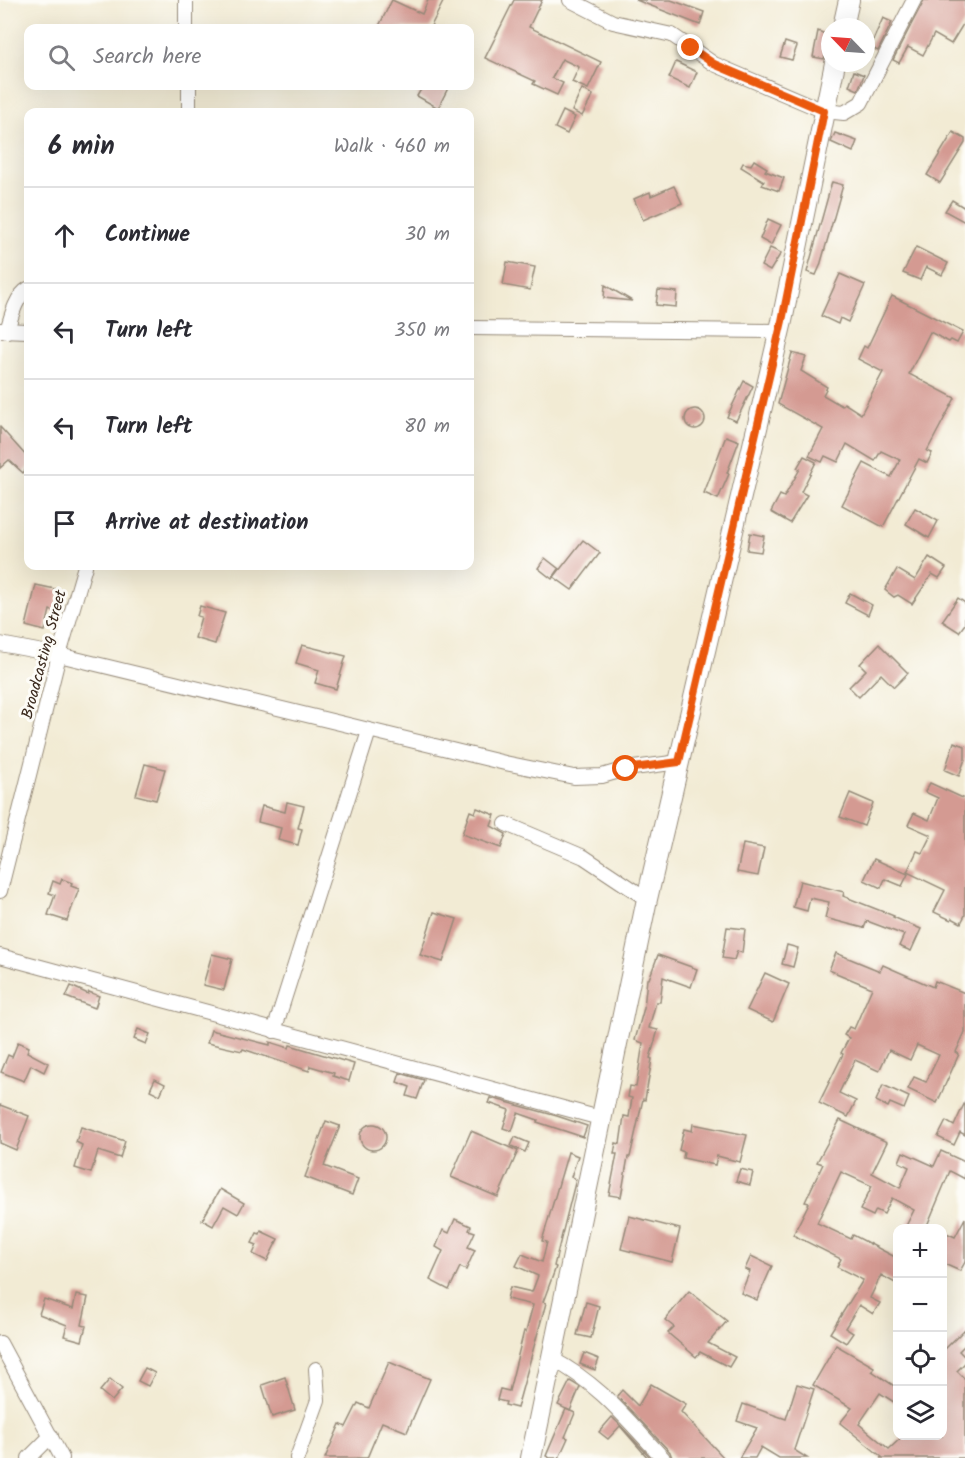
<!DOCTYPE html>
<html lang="en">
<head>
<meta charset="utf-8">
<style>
	:root { --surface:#fff; --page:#f7f7f7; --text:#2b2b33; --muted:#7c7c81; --line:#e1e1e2 }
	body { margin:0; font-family:Kalam,sans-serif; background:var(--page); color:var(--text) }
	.controls { position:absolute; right:18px; bottom:18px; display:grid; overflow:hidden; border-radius:12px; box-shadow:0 6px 24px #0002 }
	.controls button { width:54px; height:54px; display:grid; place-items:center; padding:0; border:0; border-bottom:2px solid var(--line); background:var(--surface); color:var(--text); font:30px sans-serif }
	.compass { position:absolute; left:821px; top:18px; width:54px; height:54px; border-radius:50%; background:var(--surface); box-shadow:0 6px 24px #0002; rotate:295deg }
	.stop { position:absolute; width:18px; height:18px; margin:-14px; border:4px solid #ea580c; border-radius:50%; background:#fff }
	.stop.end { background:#ea580c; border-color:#fff; box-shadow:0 2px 6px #0008 }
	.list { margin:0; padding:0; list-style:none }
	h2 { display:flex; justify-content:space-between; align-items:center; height:78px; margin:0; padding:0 24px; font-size:26px }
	h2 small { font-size:20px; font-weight:400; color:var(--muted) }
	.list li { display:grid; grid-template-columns:39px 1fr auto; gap:18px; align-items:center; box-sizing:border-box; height:96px; padding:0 24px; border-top:2px solid var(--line) }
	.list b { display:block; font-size:22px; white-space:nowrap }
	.list em { font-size:20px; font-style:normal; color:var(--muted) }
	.icon { flex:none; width:33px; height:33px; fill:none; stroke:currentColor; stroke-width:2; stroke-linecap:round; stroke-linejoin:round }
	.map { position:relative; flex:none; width:965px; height:1458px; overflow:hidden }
	.search { position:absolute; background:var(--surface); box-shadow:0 6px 24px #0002; left:24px; top:24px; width:450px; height:66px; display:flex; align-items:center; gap:15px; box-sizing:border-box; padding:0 21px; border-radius:12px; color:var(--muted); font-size:22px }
	.panel { position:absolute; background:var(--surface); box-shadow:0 6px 24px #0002; left:24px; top:108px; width:450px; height:462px; border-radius:12px }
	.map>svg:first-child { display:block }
	.building { fill:#d49a92 }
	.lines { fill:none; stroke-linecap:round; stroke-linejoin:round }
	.minor-casing { stroke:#968a79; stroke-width:16 }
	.secondary-casing { stroke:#968a79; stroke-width:22 }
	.minor { stroke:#fff; stroke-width:14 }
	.secondary { stroke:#fff; stroke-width:20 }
	.route { stroke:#ea580c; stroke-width:8 }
	.labels { text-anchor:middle; stroke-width:6; stroke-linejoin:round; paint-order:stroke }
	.street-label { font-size:16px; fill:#3b2a1e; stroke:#fdfcf7 }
</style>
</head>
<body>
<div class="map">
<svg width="965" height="1458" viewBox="0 0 965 1458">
	<rect width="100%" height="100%" fill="#fdfcf7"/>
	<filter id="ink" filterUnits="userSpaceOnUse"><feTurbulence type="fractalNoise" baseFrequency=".0167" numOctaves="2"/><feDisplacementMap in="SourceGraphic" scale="12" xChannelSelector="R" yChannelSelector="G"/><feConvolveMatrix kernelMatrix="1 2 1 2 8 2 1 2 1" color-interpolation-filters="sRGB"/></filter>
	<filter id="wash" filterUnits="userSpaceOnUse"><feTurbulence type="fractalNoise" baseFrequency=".008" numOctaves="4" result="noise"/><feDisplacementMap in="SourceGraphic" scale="24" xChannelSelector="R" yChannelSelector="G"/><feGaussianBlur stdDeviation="1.35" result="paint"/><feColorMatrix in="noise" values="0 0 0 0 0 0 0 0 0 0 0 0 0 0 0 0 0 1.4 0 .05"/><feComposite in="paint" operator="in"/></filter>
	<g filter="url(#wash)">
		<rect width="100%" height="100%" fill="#f2ebd4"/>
		<g id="blocks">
			<g class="building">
				<path d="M392 0 422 14 428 0H444L430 28H378Z"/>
				<path d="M514 0H542L529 27 601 62 588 89 572 82 579 67 562 59 552 78 563 83 557 95 533 84 535 81 485 58Z"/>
				<path d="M636 0H671L704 12 700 25Z"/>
				<path d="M924 0H965V21L951 44 934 34 923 55 908 47 899 63 893 60Z"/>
				<path d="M883 18 892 22 878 51 870 47Z"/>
				<path d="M818 31 830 36 824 59 813 57Z"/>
				<path d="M785 42 797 46 792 60 780 57Z"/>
				<path d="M676 62 697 72 690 88 669 78Z"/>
				<path d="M854 71 864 75 858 90 849 86Z"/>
				<path d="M423 86H449L438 108 417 96Z"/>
				<path d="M582 89 593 95 582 116 572 111Z"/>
				<path d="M563 111 575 117 567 134 555 128Z"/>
				<path d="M953 132 965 139V143L940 183 927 175Z"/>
				<path d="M835 133 857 141 853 152 831 142Z"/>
				<path d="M754 160 767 168 765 171 784 178 779 191 762 185 764 181 741 167 743 163 751 165Z"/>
				<path d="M832 182 843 185 820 266 816 275 807 272Z"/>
				<path d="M674 186 682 203 643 220 634 199 650 192 651 196Z"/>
				<path d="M952 200 965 208V222L945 211Z"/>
				<path d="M768 219 781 225 771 245 760 239Z"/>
				<path d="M916 247 948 263 942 275 926 267 920 280 903 273Z"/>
				<path d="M770 248 781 253 770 271 761 266Z"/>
				<path d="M507 262 535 267 530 290 503 285Z"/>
				<path d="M840 274 865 285 848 322 840 318 838 324 821 316Z"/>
				<path d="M605 285 632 301 604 298Z"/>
				<path d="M658 290 677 292 676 307 656 305Z"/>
				<path d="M892 296 963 332 957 343 951 340 949 342 930 332 909 374 955 398 927 451 932 453 927 463 919 459 883 527 842 505 864 463 891 477 900 460 881 451 875 461 847 444 838 462 825 456 822 462 809 456 823 429 778 404 792 353 806 357 801 371 827 387 823 395 842 406 844 403 861 414 883 372 858 359 864 346 867 348Z"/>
				<path d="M744 381 753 386 736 421 727 417Z"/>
				<circle cx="695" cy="419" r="10"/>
				<path d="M0 427 28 458V467L23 473 9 460 0 468Z"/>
				<path d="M726 436 739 441 727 473 729 474 718 499 704 493Z"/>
				<path d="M804 456 816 462 801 492 807 495 790 523 771 512 780 495 784 497 800 469 797 468Z"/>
				<path d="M915 508 938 521 929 538 906 524Z"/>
				<path d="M750 533 764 536 761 552 747 550Z"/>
				<path d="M583 540 600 553 572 590 554 577Z"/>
				<path d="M929 557 946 568 939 578 932 574 912 604 898 595 894 597 885 590 897 569 915 580Z"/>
				<path d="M545 558 559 569 552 579 538 568Z"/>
				<path d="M36 585 60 590 55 612 50 610 45 631 26 626Z"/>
				<path d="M850 593 872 605 868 615 845 603Z"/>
				<path d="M958 598 965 603V624L959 632 942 621Z"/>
				<path d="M200 606 225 613 215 644 195 638 201 617 197 616Z"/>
				<path d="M879 644 908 673 894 687 881 674 859 697 849 687 866 670 860 664Z"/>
				<path d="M302 645 346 656 336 689 315 683 319 670 296 663Z"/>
				<path d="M954 742 965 746V759L959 776 945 770Z"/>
				<path d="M145 764 165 769 156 800 136 795Z"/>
				<path d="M930 783 965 799V915L961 923 952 918 951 920 934 912 945 890 907 872 917 851 922 853 931 835 908 825 914 813 929 820 938 798 925 792Z"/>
				<path d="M850 793 873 803 864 826 840 817Z"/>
				<path d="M287 802 304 806 298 828 302 829 298 845 278 840 281 828 258 822 262 806 285 812Z"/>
				<path d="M477 808 495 815 491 826 506 834 501 848 462 834 470 811 475 813Z"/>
				<path d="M743 844 764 848 758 876 737 872Z"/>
				<path d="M874 859 908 874 902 886 885 879 881 888 864 880Z"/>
				<path d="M62 879 72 883 71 886 79 889 67 921 48 915 55 895 49 893 53 881 60 884Z"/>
				<path d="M800 881 844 892 843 896 894 916 893 917 921 929 911 951 899 946 904 935 867 921 864 928 825 918 829 902 810 898 807 911 793 907Z"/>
				<path d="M434 912 457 919 443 962 420 955Z"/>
				<path d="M727 927 745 929 742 953 737 951 734 960 722 958Z"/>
				<path d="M787 945 798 948 793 967 782 964Z"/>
				<path d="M836 953 880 971 883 965 933 987 935 981 965 993V1032L956 1052 959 1054 937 1103 908 1089 914 1077 926 1082 939 1055 917 1045 910 1060 889 1050 879 1071 855 1060 839 1093 856 1101 848 1117 819 1103 843 1054 841 1053 849 1038 844 1035 849 1027 854 1029 872 988 829 970Z"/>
				<path d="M212 954 232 959 224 990 203 985Z"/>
				<path d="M658 955 697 969 691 987 663 977 660 1002H656L649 1028 658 1030 650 1058 652 1059 645 1100 643 1099 630 1157H628L621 1197 609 1195 617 1154H614L616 1143 620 1144 624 1116 629 1117 632 1098 628 1097 630 1086 636 1087 643 1043 635 1040 644 1008 647 979H649Z"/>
				<path d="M765 973 789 984 773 1022 747 1010Z"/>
				<path d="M71 986 88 994 89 992 99 996 95 1008 66 997Z"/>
				<path d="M138 1029 150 1034 146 1044 134 1039Z"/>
				<path d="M211 1030 270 1045V1042L289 1048 290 1045 354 1064 349 1081 333 1076 334 1073 310 1066 309 1071 243 1049 242 1051 207 1043Z"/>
				<path d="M18 1042 29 1047 27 1052 48 1063 44 1072 31 1065 24 1081 1 1072 8 1055 12 1057Z"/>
				<path d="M400 1073 424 1080 417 1099 407 1096 410 1087 397 1082Z"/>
				<path d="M155 1079 165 1084 160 1095 150 1090Z"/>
				<path d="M883 1085 909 1097 904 1109 890 1103 888 1107 876 1101Z"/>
				<path d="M491 1098 557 1116 587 1126 583 1137 537 1122 538 1120 518 1113 512 1131 503 1128 509 1110 489 1103Z"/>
				<path d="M965 1102V1135L960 1132 954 1145 938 1137 946 1121 954 1126Z"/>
				<path d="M0 1105 29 1116 16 1150 0 1143Z"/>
				<path d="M840 1120 887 1142 872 1173 900 1188 909 1167 899 1162 903 1152 934 1166 941 1151 965 1162V1179L950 1171 926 1228H905L914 1210 892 1198 884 1214 876 1210 873 1216 860 1210 872 1186 841 1172 817 1223 851 1239 853 1235 897 1258V1284L881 1275 870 1298 880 1303 873 1314 859 1305 845 1328 853 1333 846 1343 830 1333 863 1280 837 1267 841 1259 793 1235 809 1203 805 1202 823 1164 817 1162Z"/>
				<path d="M326 1121 340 1126 324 1166 358 1179 352 1195 305 1177Z"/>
				<circle cx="373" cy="1137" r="13"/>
				<path d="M693 1124 747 1135 740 1162 717 1156 715 1165 683 1158 684 1152 679 1150 684 1129 692 1131Z"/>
				<path d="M81 1127 125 1141 120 1158 98 1151 91 1173 75 1168 82 1145 76 1142Z"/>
				<path d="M471 1131 518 1151 498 1197 451 1177Z"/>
				<path d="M515 1137 529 1143 525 1152 511 1146Z"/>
				<path d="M568 1152 578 1156 571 1177 576 1179 554 1266 556 1267 543 1302 546 1303 517 1408 505 1405 506 1402 497 1400 500 1389 509 1391 524 1331 526 1332 533 1305 507 1299 510 1287 532 1292 538 1276 516 1266 522 1254 542 1262 547 1242 542 1241Z"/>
				<path d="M740 1169 753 1172 750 1185 736 1181Z"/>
				<path d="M220 1189 244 1203 238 1214 224 1206 213 1226 202 1220Z"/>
				<path d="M629 1216 680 1229 672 1262 621 1249Z"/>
				<path d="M965 1218V1262L960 1271 942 1263V1231L955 1237Z"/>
				<path d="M455 1219 471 1226 469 1230 475 1232 468 1247 475 1250 466 1270 460 1267 449 1290 430 1280 443 1251 436 1247 443 1230 449 1233Z"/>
				<path d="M261 1231 278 1239 267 1261 253 1254 257 1245 252 1243 257 1233 260 1234Z"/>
				<path d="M751 1256 772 1266 757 1300 741 1293 750 1271 745 1269Z"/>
				<path d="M689 1291 727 1321 708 1343 735 1357 729 1367 700 1352 696 1357 668 1333 674 1327 665 1320Z"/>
				<path d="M76 1295 88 1297 82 1325 86 1326 82 1341 64 1336 67 1325 39 1314 44 1299 73 1309Z"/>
				<path d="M586 1302 599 1306 591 1338 577 1335Z"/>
				<path d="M965 1329V1345L959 1351 965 1357V1363L957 1371 965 1379V1458H880L882 1457 840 1423 852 1408 813 1385 836 1345 874 1367 872 1371 897 1388V1404L880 1393 859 1424 889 1449 903 1436H942V1352Z"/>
				<path d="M584 1353 599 1359 595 1370 580 1364Z"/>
				<path d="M389 1362 430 1379 407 1432 382 1422 367 1458H325L340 1424 346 1427 358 1403 369 1408Z"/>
				<path d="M145 1368 155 1373 148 1386 138 1381Z"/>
				<path d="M285 1377 295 1410 272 1417 262 1385Z"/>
				<path d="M110 1379 122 1389 112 1401 100 1391Z"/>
				<path d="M570 1381 580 1387 570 1411 558 1405Z"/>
				<path d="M651 1384 686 1404 681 1412 724 1458H672L670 1452 617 1396 622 1390 638 1406Z"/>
				<path d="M797 1384 814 1389 794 1450 807 1458H779L761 1447 755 1458H739L757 1428 737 1421 743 1404 786 1419Z"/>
				<path d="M566 1409 575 1413 565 1437 568 1438 559 1458H550L546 1456Z"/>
				<path d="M612 1417 618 1423 651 1458H648L620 1426 608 1439 599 1432Z"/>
			</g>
		</g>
	</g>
	<g filter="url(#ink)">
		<use href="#blocks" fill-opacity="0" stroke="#968a79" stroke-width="1.5"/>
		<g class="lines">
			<g class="minor-casing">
				<g id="minor">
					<path d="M186 0V28"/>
					<path d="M570 0 613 22 672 35 714 64 824 111 844 113 861 103 914 0"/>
					<path d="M189 86V112"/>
					<path d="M470 328 779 331"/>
					<path d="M0 330 28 331"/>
					<path d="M7 331C11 317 16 296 28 289"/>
					<path d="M0 644 59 655 505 763 574 777 602 776 626 769 679 762"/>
					<path d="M506 824 584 857 647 899"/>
					<path d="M0 891 59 655 85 566"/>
					<path d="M0 956 600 1118"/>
					<path d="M274 1031 369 731"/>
					<path d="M0 1343 62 1458"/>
					<path d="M552 1359C600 1384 627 1420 663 1458"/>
					<path d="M29 1458 51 1436"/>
					<path d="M297 1458 318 1400 316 1369"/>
				</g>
			</g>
			<g class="secondary-casing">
				<g id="secondary">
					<path d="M843 27 849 0"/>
					<path d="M531 1458 647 899 782 321 835 63"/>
				</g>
			</g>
			<use href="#minor" class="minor"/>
			<use href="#secondary" class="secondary"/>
		</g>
	</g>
	<g class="lines" filter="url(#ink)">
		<path class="route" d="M626 769 679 762 782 321 824 111 714 64 691 48"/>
	</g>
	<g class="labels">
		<g class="street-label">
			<text transform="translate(43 654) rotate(-75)" y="6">Broadcasting Street</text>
		</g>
	</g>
</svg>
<div class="controls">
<button>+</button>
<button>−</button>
<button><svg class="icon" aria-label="locate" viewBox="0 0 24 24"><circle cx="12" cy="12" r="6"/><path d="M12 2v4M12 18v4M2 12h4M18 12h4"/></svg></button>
<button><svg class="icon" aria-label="layers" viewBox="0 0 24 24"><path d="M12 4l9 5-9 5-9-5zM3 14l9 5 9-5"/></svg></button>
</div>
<svg class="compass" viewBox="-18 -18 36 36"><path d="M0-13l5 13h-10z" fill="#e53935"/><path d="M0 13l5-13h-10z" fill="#7c7c81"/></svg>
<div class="stop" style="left:626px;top:769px"></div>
<div class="stop end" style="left:691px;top:48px"></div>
<div class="search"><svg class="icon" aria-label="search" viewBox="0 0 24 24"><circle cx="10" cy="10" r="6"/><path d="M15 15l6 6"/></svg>Search here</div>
<section class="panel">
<h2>6 min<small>Walk · 460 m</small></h2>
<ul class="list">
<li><svg class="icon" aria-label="ahead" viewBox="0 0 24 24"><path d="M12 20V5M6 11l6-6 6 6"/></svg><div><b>Continue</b></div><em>30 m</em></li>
<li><svg class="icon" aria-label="left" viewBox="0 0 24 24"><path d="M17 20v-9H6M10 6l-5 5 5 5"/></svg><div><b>Turn left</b></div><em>350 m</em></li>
<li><svg class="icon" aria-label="left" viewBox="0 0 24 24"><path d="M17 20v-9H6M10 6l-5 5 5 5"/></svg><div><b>Turn left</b></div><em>80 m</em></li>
<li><svg class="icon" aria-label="arrive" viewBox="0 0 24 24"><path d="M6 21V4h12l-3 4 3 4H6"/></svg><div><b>Arrive at destination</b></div></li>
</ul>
</section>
</div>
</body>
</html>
